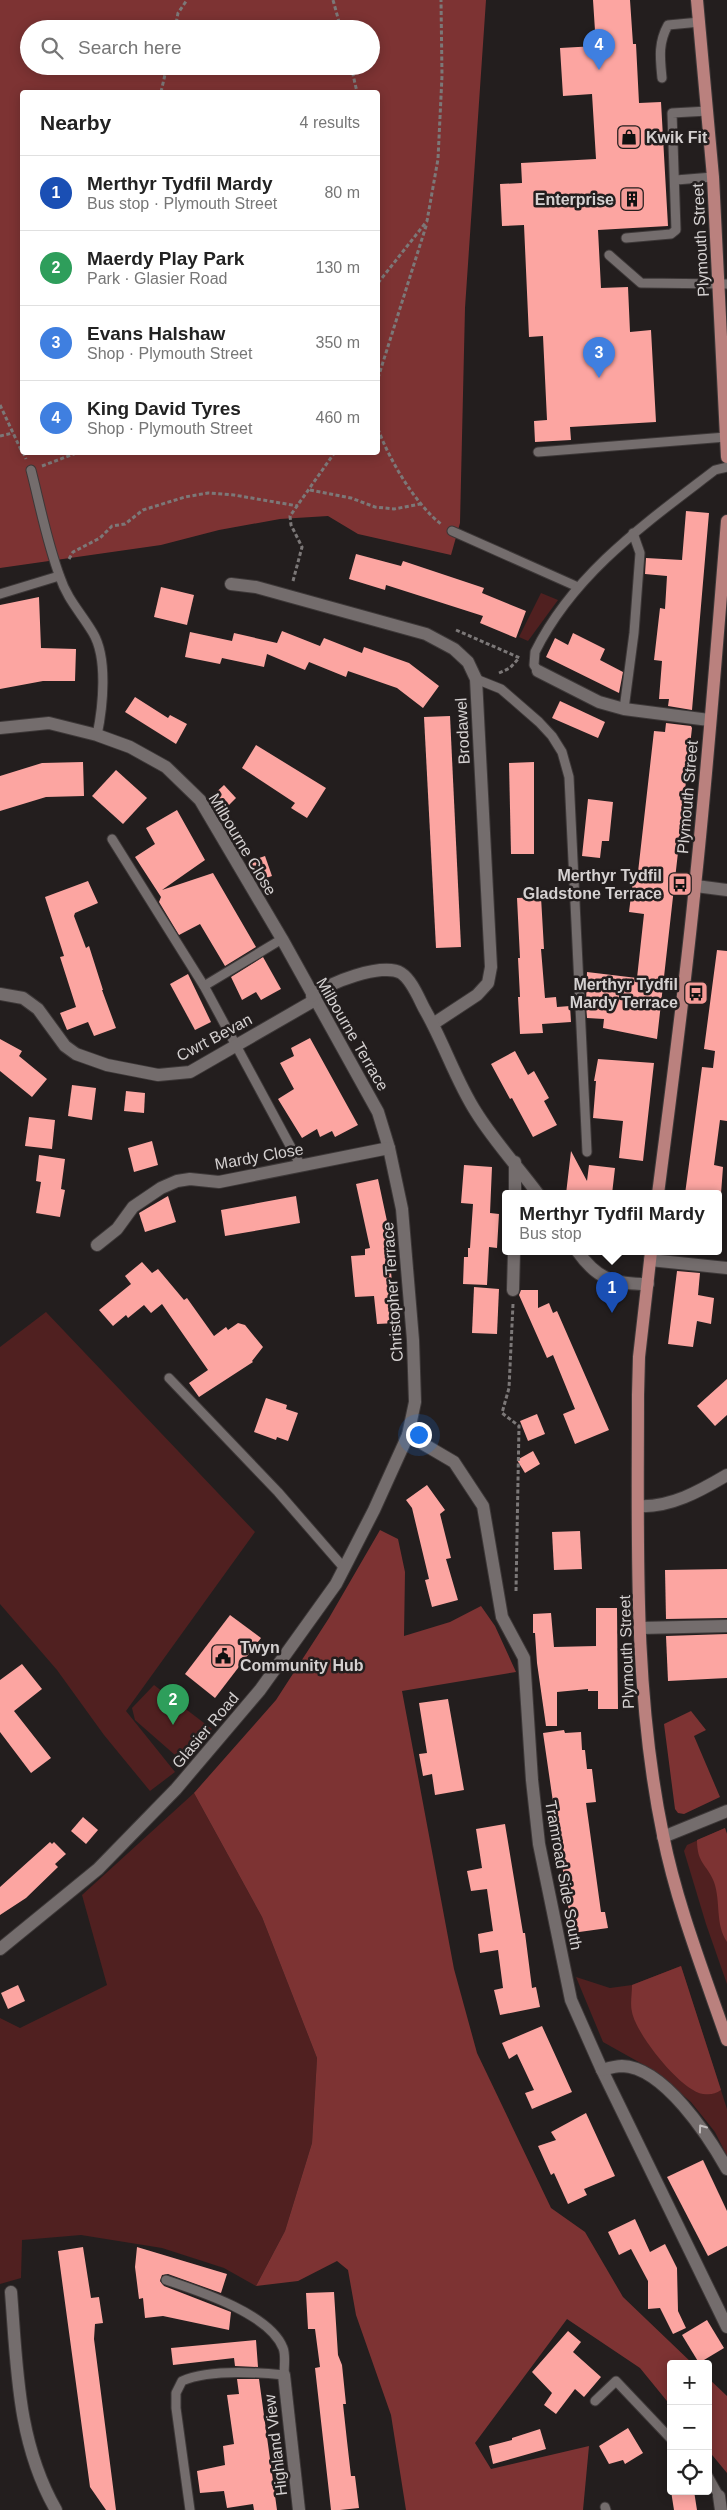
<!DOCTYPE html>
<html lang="en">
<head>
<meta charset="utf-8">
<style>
	:root { --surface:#fff; --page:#f2f2f2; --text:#222; --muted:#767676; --line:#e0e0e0; --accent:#111827 }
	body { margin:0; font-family:Arial,sans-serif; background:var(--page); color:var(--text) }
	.controls { position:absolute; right:15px; bottom:15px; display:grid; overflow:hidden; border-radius:5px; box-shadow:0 2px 12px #0003 }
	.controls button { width:45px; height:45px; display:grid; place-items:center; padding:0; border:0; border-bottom:1px solid var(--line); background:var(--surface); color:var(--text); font:25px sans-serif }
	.you { position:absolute; left:418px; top:1434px; width:18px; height:18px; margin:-12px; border:4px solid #fff; border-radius:50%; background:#1a73e8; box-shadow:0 0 0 8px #1a73e833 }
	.badge { display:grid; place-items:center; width:32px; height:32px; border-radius:50%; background:var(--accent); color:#fff; font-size:16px; font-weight:700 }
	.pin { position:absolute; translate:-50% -41px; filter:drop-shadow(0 1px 2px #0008) }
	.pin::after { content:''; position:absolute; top:26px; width:18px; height:15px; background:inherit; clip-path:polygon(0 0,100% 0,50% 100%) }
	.popup { position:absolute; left:502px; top:1190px; width:220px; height:65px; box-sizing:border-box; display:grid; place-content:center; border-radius:5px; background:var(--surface); filter:drop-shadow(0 1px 4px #0005); font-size:16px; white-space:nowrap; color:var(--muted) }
	.popup b { font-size:19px; color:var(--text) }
	.popup::after { content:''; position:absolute; left:50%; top:100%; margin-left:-10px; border:10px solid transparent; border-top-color:var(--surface) }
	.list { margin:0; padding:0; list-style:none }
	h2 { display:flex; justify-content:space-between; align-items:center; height:65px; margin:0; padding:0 20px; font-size:21px }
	h2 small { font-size:16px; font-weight:400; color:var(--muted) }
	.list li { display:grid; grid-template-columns:32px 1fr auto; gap:15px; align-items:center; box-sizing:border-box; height:75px; padding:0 20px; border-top:1px solid var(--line) }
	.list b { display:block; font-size:19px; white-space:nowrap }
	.list p { margin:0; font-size:16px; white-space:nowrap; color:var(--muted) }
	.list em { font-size:16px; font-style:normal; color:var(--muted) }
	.icon { flex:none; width:28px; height:28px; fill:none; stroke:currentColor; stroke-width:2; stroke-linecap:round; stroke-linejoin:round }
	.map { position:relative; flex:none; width:727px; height:2510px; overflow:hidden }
	.search { position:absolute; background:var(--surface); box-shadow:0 2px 12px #0003; left:20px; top:20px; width:360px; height:55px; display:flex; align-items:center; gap:12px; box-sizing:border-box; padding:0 18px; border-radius:28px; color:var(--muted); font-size:19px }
	.panel { position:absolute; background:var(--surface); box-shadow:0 2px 12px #0003; left:20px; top:90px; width:360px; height:365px; border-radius:5px }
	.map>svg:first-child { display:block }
	.green { fill:#502020 }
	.forest { fill:#7d3333; fill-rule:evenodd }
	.building { fill:#fca5a1 }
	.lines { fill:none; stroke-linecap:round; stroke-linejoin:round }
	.service-casing { stroke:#3d3838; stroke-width:11 }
	.minor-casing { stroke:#3d3838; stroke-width:14 }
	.primary-casing { stroke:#3d3838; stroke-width:14 }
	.path { stroke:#7c7878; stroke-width:3; stroke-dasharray:4 2.5; stroke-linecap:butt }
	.service { stroke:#746d6d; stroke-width:9 }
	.minor { stroke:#746d6d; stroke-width:12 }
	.primary { stroke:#ba817e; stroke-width:12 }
	.oneway { stroke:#c2bdbd }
	.labels { text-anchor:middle; stroke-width:5; stroke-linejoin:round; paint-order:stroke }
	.poi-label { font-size:16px; font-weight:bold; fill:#d5d1d1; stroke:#231e1e; text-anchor:end }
	.street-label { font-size:16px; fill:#d5d1d1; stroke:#231e1e }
</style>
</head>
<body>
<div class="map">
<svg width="727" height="2510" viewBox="0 0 727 2510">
	<rect width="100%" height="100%" fill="#231e1e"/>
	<g class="green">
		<path d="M541 593 558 600 528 641 519 637Z"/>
		<path d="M46 1312 255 1532 126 1711 175 1772 150 1791 104 1735 57 1670 0 1604V1347Z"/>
		<path d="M154 1685 212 1729 183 1762 135 1720 132 1708Z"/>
		<path d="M194 1793 262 1917 317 2058 312 2143 285 2231 256 2286 224 2268 162 2248 81 2235 22 2240 21 2278 0 2284V2018L20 2028 107 1985 82 1895Z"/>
		<path d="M725 1828 727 1834V1984L706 1924 684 1851 687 1845Z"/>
		<path d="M681 1966 727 2109V2156L715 2132 691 2102 653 2070 603 2042 576 1977 610 1988 632 1985Z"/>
	</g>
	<g class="forest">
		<path d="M0 0H486L465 308 460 523 451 555 358 534 328 516 280 519 219 530 161 545 0 568ZM29 29H371V66H29ZM22 92H378V452H22Z"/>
		<path d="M380 1530 398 1539 405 1572 404 1636 450 1622 481 1606 495 1626 516 1672 402 1691 454 1969 477 2053 551 2208 585 2232 623 2297 693 2364H671V2406L640 2368 567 2319 475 2443 491 2469 589 2446 583 2510H406L391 2415 356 2315 348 2270 337 2261 298 2281 256 2286 285 2231 312 2143 317 2058 262 1917 194 1793 276 1700 329 1618Z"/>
		<path d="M691 1711 706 1730 694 1736 720 1797 684 1814 678 1813 675 1809 664 1724Z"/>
		<path d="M725 1828 727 1834V1942C715 1924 721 1902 714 1882 707 1864 697 1864 697 1840Z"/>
		<path d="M681 1966 721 2090C715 2094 711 2095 703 2094 681 2091 636 2034 632 2012 630 2004 632 1994 632 1985Z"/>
		<path d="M708 2378 727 2396V2473L708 2450Z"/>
	</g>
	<g class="building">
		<path d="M593 0H630L633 44H636L639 103 661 102 668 226 598 230 601 288 628 287 630 332 651 330 656 422 570 427 571 440 535 442 534 421 547 420 543 336 529 337 524 225 502 226 500 184 522 183 521 163 596 159 592 94 563 96 560 48 596 46Z"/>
		<path d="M686 511 709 513 692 710 668 706 669 699H659L662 661 654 660 660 608 665 609 667 576 645 574 646 558 682 560Z"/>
		<path d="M356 554 401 566 403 561 484 588 482 593 526 611 516 638 480 623 483 616 386 585 385 590 349 579Z"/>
		<path d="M161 587 194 595 187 625 154 617Z"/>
		<path d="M39 597 41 648 76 649 75 681H43L0 689V605Z"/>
		<path d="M282 631 320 646 324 638 362 653 364 647 409 663 439 686 423 708 397 688 348 671 346 677 309 662 305 670 267 654 264 667 222 658 220 664 185 657 190 632 232 641 234 633 277 643Z"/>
		<path d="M573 633 605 649 600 660 623 672 619 693 546 657 555 638 568 645Z"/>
		<path d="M135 697 168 718 170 715 187 724 176 744 125 712Z"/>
		<path d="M560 701 605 722 598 738 552 718Z"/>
		<path d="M450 716 461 947 436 948 424 717Z"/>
		<path d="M666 723 691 726 692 728 657 1039 603 1028 604 1019 587 1018 586 1005 587 972 637 978 644 914 629 912 633 880 637 881 654 731 665 732Z"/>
		<path d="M256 745 326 788 307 818 291 808 295 803 242 768Z"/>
		<path d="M83 762 84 796 46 797 0 811V776L42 763Z"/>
		<path d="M534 762V854H511L509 763Z"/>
		<path d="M116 770 147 798 123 824 92 796Z"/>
		<path d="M224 785 236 798 220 814 209 799Z"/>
		<path d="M588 799 613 802 609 841H602L600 858 582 856Z"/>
		<path d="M177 810 205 860 162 890 213 873 256 947 225 966 200 924 179 935 159 902 161 897 135 857 155 844 146 828Z"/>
		<path d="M265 856 272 876 257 881 250 861Z"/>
		<path d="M88 881 98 903 75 913 74 916 86 948 89 946 103 990H102L116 1028 94 1036 88 1022 67 1030 60 1013 76 1007 60 957 64 956 45 897Z"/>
		<path d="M541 897 544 949H541L545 998 556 997 557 1007 570 1006 571 1022 542 1024 543 1033 520 1034 518 997H520L518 958H520L517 898Z"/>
		<path d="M717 950 727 951V1121L720 1120 714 1165 723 1167 721 1194H685L702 1067 713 1068 715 1051 704 1049Z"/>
		<path d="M263 957 281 989 261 1000 256 992 242 1000 231 977Z"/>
		<path d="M188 974 211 1022 195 1030 170 984Z"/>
		<path d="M310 1038 358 1125 335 1137 332 1131 320 1137 317 1129 302 1138 278 1099 294 1089 280 1063 294 1056 291 1048Z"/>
		<path d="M0 1039 22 1051 19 1056 47 1079 32 1097 0 1071Z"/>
		<path d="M515 1051 528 1075 534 1071 549 1098 544 1101 557 1125 533 1137 512 1098 510 1099 491 1064Z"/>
		<path d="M598 1059 654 1063 643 1161 619 1158 623 1121 593 1118 596 1081H594Z"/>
		<path d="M72 1085 96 1088 92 1120 68 1116Z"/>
		<path d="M126 1091 145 1093 144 1113 124 1111Z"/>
		<path d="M29 1117 55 1120 52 1149 25 1146Z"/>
		<path d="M152 1141 158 1165 134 1172 128 1148Z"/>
		<path d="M571 1151 587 1181 589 1165 615 1168 612 1194H566Z"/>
		<path d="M39 1155 65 1159 61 1189 65 1190 60 1217 36 1213 41 1182 36 1181Z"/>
		<path d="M464 1165 492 1167 490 1213 499 1214 497 1248 489 1247 487 1285 463 1284 464 1257H468V1248H470L473 1204 461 1203Z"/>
		<path d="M378 1179 391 1240 388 1241 396 1323 377 1324 374 1296 355 1297 351 1256 365 1255V1249L370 1248 356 1184Z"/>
		<path d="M168 1196 176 1222 145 1232 139 1213Z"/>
		<path d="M296 1196 300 1223 225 1236 221 1210Z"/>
		<path d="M142 1262 152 1273 158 1269 184 1300 187 1298 214 1336 226 1327 228 1330 238 1323 245 1325 263 1347 252 1361 253 1362 199 1397 189 1383 208 1370 162 1304 151 1313 144 1305 128 1318 126 1315 113 1326 99 1310 131 1284 125 1276Z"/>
		<path d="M677 1271 700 1273 698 1295 714 1298 711 1324 697 1321 693 1347 668 1344Z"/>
		<path d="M474 1287 499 1289 497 1334 472 1333Z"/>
		<path d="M521 1290H538V1308L549 1303 553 1313 557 1311 609 1430 575 1444 563 1414 575 1409 553 1355 547 1358 519 1295Z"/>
		<path d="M727 1379V1415L715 1426 697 1406Z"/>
		<path d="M266 1398 287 1405 286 1409 298 1413 288 1441 277 1437 276 1440 254 1432Z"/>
		<path d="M537 1414 545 1434 528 1441 520 1421Z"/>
		<path d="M533 1451 540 1464 525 1473 517 1460Z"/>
		<path d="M427 1485 445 1510 440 1514 451 1558 446 1559 458 1600 432 1607 425 1580 429 1579 412 1508 406 1500Z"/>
		<path d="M580 1531 582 1569 554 1570 552 1532Z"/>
		<path d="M727 1569V1618L666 1619 665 1570Z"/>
		<path d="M596 1608H617L618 1709H598V1691H588V1689L557 1692V1726H546L537 1663 535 1633H533V1614L551 1613 554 1647 596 1646Z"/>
		<path d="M230 1615 261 1638 215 1698 185 1674Z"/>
		<path d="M727 1634V1678L668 1681 666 1636Z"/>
		<path d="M22 1664 42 1689 14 1711 51 1758 31 1773 0 1732V1680Z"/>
		<path d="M448 1699 464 1790 435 1795 432 1774 423 1776 419 1754 427 1753 419 1703Z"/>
		<path d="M564 1730 565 1733 581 1732 582 1750H585L587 1769H592L596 1802 586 1803 601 1912H605L608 1928 572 1933 543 1733Z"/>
		<path d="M83 1817 98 1830 86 1844 71 1831Z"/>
		<path d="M505 1824 523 1933H525L532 1988 536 1987 540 2007 500 2015 494 1990 503 1988 498 1950 480 1953 478 1934 493 1931 487 1889 471 1891 467 1871 482 1868 476 1829Z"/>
		<path d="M50 1842 52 1844 54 1842 66 1854 55 1864 58 1867 26 1898 0 1915V1887Z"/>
		<path d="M18 1985 25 2001 8 2009 1 1993Z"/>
		<path d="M542 2026 572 2092 532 2109 525 2093 534 2090 517 2054 509 2059 502 2043Z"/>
		<path d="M586 2113 615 2176 584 2189 587 2195 568 2204 554 2173 551 2175 538 2146 556 2140 551 2132Z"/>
		<path d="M703 2160 727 2211V2246L708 2256 667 2177Z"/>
		<path d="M635 2219 650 2252 665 2244 677 2268 678 2311 686 2328 673 2334 660 2308 648 2309V2281L631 2249 619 2255 608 2232Z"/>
		<path d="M83 2247 91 2298 99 2297 103 2323 95 2324 94 2339 116 2510H106L90 2487 58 2251Z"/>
		<path d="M137 2247 227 2274 221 2293 168 2274 162 2275 160 2281 164 2286 231 2312 229 2330 163 2316 145 2318 143 2298 139 2299 135 2267Z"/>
		<path d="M334 2292 338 2355 342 2365 346 2404H343L347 2441 351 2476H355L359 2508 340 2510H331L315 2368 320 2367 315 2329H308L306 2293Z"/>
		<path d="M707 2320 724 2348 699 2363 682 2335Z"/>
		<path d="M568 2331 581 2342 573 2352 601 2377 584 2397 575 2389 556 2414 544 2405 552 2393 532 2372Z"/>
		<path d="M256 2340 258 2367 235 2366 234 2358 173 2365 171 2348Z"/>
		<path d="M237 2379H259L277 2510H254L253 2504 227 2508 224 2491 200 2493 197 2471 225 2465 223 2446 234 2444 227 2395 239 2394Z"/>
		<path d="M628 2428 643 2453 625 2464 623 2460 609 2464 599 2446Z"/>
		<path d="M540 2429 546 2449 493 2464 489 2446 512 2440V2438Z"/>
		<path d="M671 2491H694L697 2510H674Z"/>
	</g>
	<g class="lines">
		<g class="service-casing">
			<g id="service">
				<path d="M662 78C660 58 658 43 668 25L700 22"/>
				<path d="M676 180 713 177"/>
				<path d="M626 238 671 234 676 230 672 113 708 111"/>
				<path d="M609 255 641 283 727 284"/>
				<path d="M538 452 726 437"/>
				<path d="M31 470C40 505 47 543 60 577 67 599 82 614 93 633 108 658 103 707 97 735"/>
				<path d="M452 531 578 587"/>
				<path d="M0 594 59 576"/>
				<path d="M538 671 534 665 535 652C574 573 646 523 715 470L727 467"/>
				<path d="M476 679 501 689 539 722 552 736 562 752 569 777 587 1152"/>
				<path d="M624 709 634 633 640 553 633 533"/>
				<path d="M112 839 204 986 301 1166"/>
				<path d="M204 986 282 939"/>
				<path d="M169 1378 278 1492 344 1568"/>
				<path d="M166 2280C199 2291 270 2314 283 2348 286 2355 284 2368 284 2375 254 2372 209 2369 182 2381L176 2393V2408L190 2510"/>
				<path d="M595 2401 616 2381 671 2439"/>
				<path d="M708 2476 719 2496"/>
				<path d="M605 2507 606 2510"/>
			</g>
		</g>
		<g class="minor-casing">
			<g id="minor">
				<path d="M231 584 256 587 426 634 454 649 468 662 476 679 491 967 488 983 477 995 433 1024"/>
				<path d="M538 671 599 702 624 709 709 720"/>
				<path d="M0 728 49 723 97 735 130 747 166 767 200 800 282 939 378 1112 389 1148 402 1209 413 1340 415 1402 408 1435 374 1510 336 1584 260 1690 176 1789 98 1869 0 1949"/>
				<path d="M696 886 727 890"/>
				<path d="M0 994 23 998 38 1009 65 1046 76 1054 107 1065 158 1075 190 1072 315 1000"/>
				<path d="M312 996C327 983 383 962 401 973 412 980 419 999 425 1010 444 1043 456 1081 476 1112 494 1141 518 1167 538 1194"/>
				<path d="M515 1194V1162"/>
				<path d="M97 1245 117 1229 133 1207 161 1188 177 1181 190 1179 219 1182 389 1148"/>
				<path d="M578 1252C598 1280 614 1284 648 1284"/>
				<path d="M650 1260 727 1268"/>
				<path d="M513 1290 514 1252"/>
				<path d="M408 1435 454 1462 483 1506 502 1617 524 1658 532 1780 539 1844 571 2000 602 2070 727 2327"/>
				<path d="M638 1506C670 1508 700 1491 727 1475"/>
				<path d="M640 1628 727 1626"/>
				<path d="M663 1837 727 1811"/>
				<path d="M602 2070C609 2068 615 2066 622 2066 664 2067 709 2137 727 2169"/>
				<path d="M11 2292C17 2367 17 2442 56 2510"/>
				<path d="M284 2375 299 2510"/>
				<path d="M719 2496 721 2510"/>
			</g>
		</g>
		<g class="primary-casing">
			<g id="primary">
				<path d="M697 0 713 177 727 457"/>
				<path d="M658 1194C671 1092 685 989 695 886 708 765 717 643 727 521"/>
				<path d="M651 1252 639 1357 638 1395C638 1542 633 1691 663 1835 677 1905 704 1973 727 2040"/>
			</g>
		</g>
		<g class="path">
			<path d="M333 0 341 29"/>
			<path d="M175 29 178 13 187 0"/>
			<path d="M351 66 357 92"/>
			<path d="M161 92 167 66"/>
			<path d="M378 283 427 221 438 159 442 76 441 0"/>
			<path d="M378 378 427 223"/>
			<path d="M0 405 22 452"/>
			<path d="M378 429C389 459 415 504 441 524"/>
			<path d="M0 436 13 433"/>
			<path d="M23 452 26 459"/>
			<path d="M42 466 79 452"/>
			<path d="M310 490 351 498 375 507 394 509 420 504"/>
			<path d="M69 559 73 552 100 538 112 526 125 524 143 510 185 497 208 493 234 495 298 506"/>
			<path d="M293 581 302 547 291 525 290 516 335 452"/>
			<path d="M456 630 520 658"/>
			<path d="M499 673 510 668 519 658"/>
			<path d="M513 1304 509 1388 502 1413 519 1426 516 1591"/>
		</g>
		<use href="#service" class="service"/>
		<use href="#minor" class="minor"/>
		<use href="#primary" class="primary"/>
	</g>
	<defs><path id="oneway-chevron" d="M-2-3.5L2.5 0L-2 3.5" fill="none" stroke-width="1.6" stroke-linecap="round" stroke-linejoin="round" transform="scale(1.25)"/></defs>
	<use class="oneway" href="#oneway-chevron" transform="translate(702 2128) rotate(-126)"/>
	<defs>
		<g id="shop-square" transform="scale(1.25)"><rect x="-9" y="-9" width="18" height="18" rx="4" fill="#f59b97" stroke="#231e1e"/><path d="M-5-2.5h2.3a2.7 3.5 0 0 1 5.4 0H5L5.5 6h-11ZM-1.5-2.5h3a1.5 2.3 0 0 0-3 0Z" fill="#111"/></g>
		<g id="building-square" transform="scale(1.25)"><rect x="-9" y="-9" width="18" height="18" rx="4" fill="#f59b97" stroke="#231e1e"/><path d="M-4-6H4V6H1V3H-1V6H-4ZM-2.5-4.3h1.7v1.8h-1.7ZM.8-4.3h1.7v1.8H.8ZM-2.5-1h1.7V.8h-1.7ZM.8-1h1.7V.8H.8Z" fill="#111"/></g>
		<g id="bus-square" transform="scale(1.25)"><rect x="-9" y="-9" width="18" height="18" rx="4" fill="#f59b97" stroke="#231e1e"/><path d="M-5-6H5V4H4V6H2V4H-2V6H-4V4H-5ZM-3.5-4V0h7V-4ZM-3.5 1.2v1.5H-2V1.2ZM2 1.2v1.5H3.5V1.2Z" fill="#111"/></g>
		<g id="civic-square" transform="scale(1.25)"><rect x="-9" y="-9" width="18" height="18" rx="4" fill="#f59b97" stroke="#231e1e"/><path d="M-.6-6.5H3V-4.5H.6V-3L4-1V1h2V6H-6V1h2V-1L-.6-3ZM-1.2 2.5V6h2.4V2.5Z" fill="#111"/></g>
	</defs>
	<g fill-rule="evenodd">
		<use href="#shop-square" x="629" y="137"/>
		<use href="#building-square" x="632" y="199"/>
		<use href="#bus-square" x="680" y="884"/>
		<use href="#bus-square" x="696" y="993"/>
		<use href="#civic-square" x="223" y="1656"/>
	</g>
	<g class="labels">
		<g class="poi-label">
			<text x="646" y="143" text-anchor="start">Kwik Fit</text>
			<text x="614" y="205">Enterprise</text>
			<text x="662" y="881">Merthyr Tydfil<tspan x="662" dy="18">Gladstone Terrace</tspan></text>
			<text x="678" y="990">Merthyr Tydfil<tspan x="678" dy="18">Mardy Terrace</tspan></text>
			<text x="240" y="1653" text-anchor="start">Twyn<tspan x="240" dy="18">Community Hub</tspan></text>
		</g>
		<g class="street-label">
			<text transform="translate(700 240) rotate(-93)" y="6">Plymouth Street</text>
			<text transform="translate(462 731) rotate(-93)" y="6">Brodawel</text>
			<text transform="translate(687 797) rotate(-85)" y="6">Plymouth Street</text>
			<text transform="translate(243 844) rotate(59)" y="6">Milbourne Close</text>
			<text transform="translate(353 1034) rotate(60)" y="6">Milbourne Terrace</text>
			<text transform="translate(214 1037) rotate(-28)" y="6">Cwrt Bevan</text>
			<text transform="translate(259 1156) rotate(-10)" y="6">Mardy Close</text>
			<text transform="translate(392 1292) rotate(-94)" y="6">Christopher Terrace</text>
			<text transform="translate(626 1652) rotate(-92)" y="6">Plymouth Street</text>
			<text transform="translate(205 1730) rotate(-50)" y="6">Glasier Road</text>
			<text transform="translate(564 1875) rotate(80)" y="6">Tramroad Side South</text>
			<text transform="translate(275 2445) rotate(-97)" y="6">Highland View</text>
		</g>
	</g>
</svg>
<div class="controls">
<button>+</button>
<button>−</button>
<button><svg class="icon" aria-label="locate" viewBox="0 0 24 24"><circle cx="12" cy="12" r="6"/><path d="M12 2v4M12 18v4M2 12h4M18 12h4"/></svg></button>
</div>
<div class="you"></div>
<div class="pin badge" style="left:612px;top:1313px;background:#1a4fb4">1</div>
<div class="popup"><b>Merthyr Tydfil Mardy</b>Bus stop</div>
<div class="pin badge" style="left:173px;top:1725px;background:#2e9e5b">2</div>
<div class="pin badge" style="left:599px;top:378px;background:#3f7fe0">3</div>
<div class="pin badge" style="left:599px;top:70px;background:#3f7fe0">4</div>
<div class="search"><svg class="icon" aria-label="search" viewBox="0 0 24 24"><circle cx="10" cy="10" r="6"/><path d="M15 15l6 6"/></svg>Search here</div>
<section class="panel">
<h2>Nearby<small>4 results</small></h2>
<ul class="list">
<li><span class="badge" style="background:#1a4fb4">1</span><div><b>Merthyr Tydfil Mardy</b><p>Bus stop · Plymouth Street</p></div><em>80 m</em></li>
<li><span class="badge" style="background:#2e9e5b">2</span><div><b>Maerdy Play Park</b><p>Park · Glasier Road</p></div><em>130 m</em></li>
<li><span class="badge" style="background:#3f7fe0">3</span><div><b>Evans Halshaw</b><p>Shop · Plymouth Street</p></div><em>350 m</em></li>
<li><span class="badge" style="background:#3f7fe0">4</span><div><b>King David Tyres</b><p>Shop · Plymouth Street</p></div><em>460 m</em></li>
</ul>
</section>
</div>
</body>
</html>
